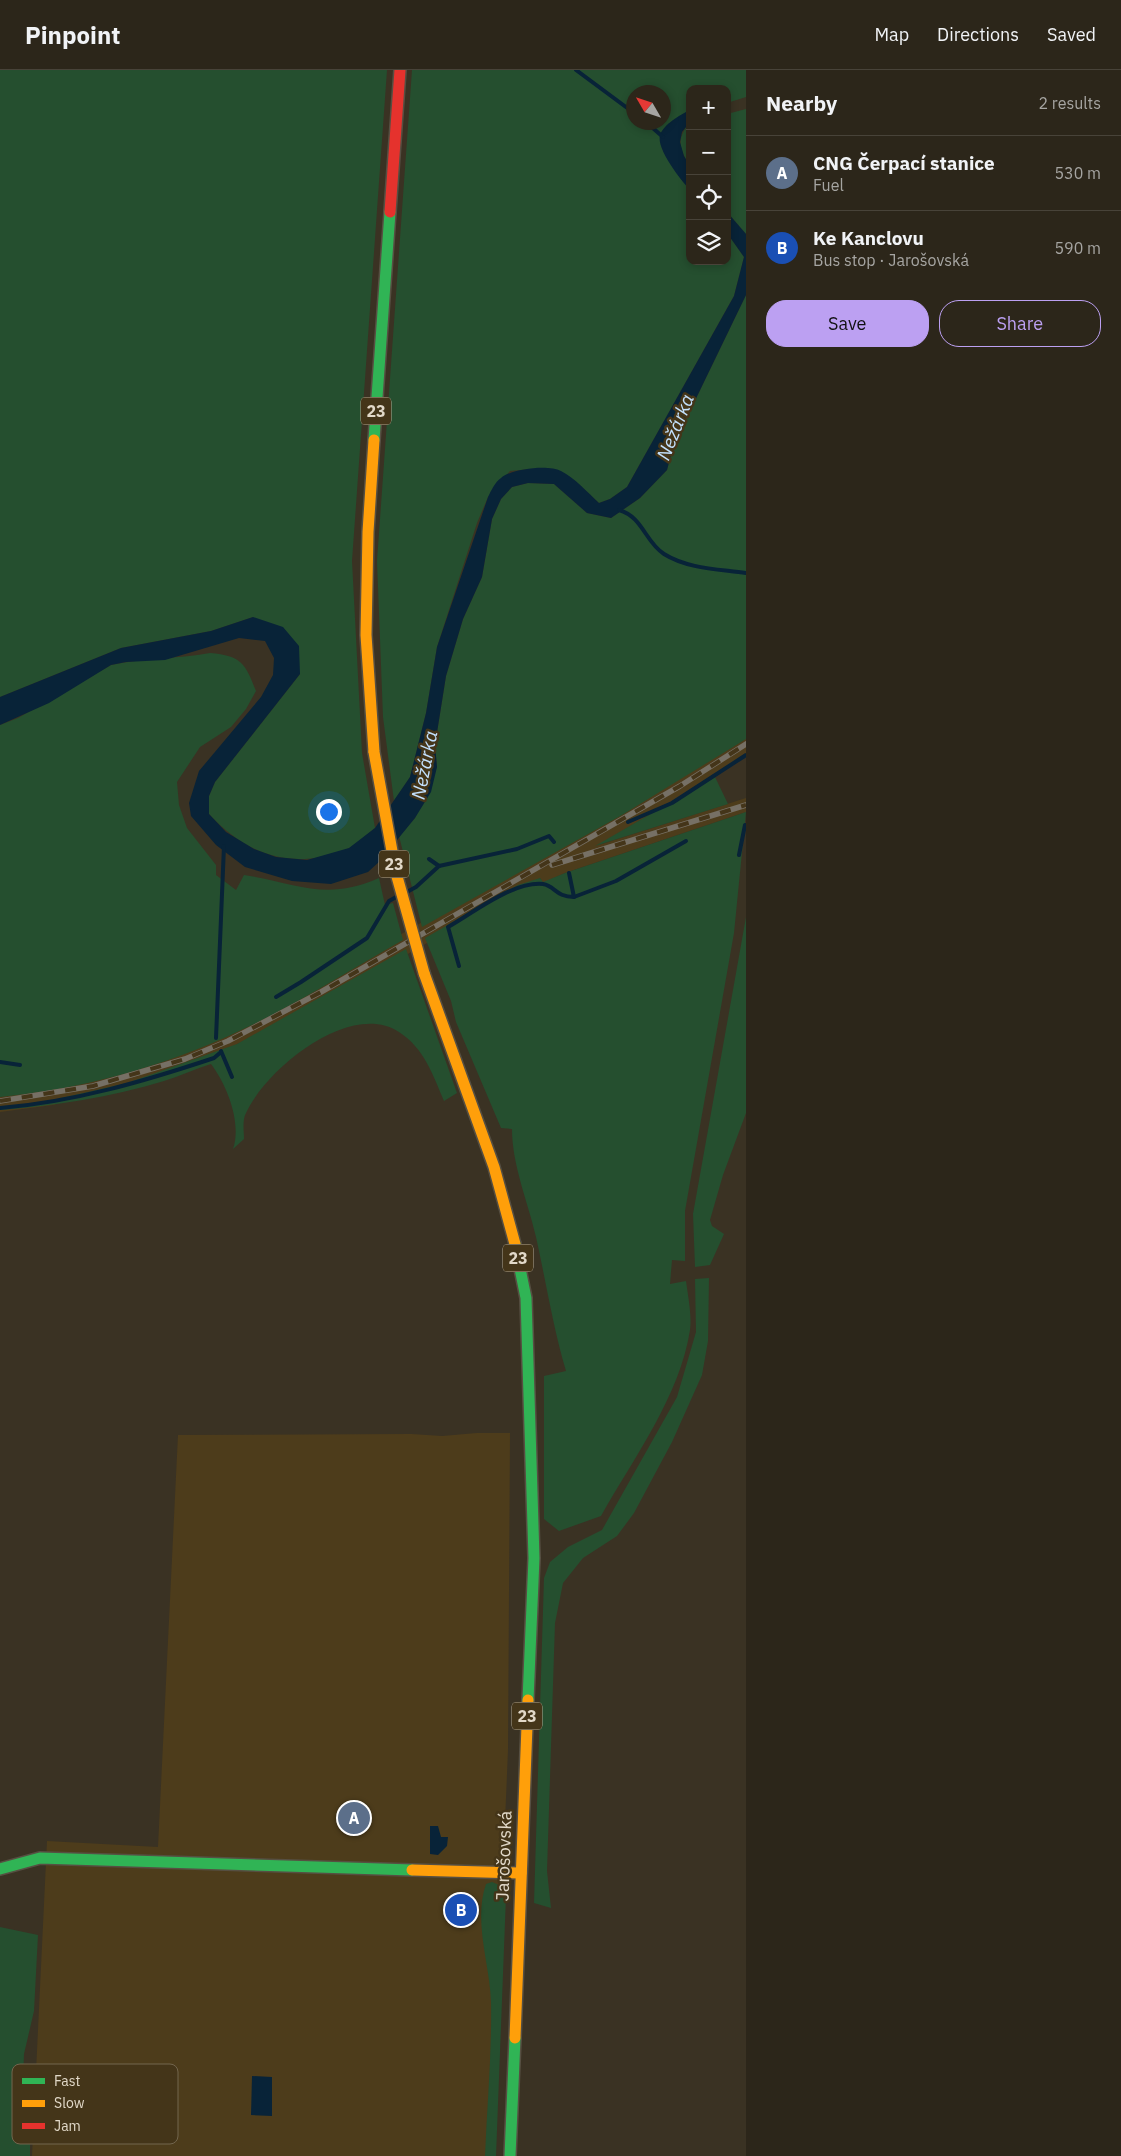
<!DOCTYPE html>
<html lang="en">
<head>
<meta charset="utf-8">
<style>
	:root { --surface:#2c261a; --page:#342e23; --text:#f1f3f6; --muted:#a6a5a2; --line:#484339; --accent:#bca0f2 }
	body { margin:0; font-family:"IBM Plex Sans",sans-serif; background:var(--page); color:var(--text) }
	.controls { position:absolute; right:15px; top:15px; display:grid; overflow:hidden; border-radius:10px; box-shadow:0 2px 8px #0003 }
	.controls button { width:45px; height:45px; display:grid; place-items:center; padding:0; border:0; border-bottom:1px solid var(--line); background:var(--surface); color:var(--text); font:25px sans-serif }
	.compass { position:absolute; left:626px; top:15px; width:45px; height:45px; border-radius:50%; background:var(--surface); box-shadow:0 2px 8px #0003; rotate:309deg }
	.you { position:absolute; left:328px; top:741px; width:18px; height:18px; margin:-12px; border:4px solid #fff; border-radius:50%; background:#1a73e8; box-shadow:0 0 0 8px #1a73e833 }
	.badge { display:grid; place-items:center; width:32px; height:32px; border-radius:50%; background:var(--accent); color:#fff; font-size:16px; font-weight:700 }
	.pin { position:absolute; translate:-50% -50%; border:2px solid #fff; box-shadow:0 1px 5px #0006 }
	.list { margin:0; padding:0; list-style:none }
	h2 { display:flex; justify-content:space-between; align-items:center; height:65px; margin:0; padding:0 20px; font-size:21px }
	h2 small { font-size:16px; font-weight:400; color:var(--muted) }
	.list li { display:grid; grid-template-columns:32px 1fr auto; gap:15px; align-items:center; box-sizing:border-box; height:75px; padding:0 20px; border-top:1px solid var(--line) }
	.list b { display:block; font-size:19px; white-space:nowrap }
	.list p { margin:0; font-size:16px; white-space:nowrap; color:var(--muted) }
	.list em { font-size:16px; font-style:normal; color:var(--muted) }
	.actions { display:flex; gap:10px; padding:15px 20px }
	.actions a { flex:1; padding:11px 0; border:1px solid var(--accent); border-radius:20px; text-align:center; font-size:18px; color:var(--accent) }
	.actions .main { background:var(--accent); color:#111 }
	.icon { flex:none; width:28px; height:28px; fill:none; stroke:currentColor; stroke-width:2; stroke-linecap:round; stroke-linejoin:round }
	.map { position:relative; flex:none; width:746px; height:2086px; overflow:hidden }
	header { display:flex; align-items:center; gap:30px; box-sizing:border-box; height:70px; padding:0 25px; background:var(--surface); border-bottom:1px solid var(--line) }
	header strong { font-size:24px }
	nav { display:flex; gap:28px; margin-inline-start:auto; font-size:18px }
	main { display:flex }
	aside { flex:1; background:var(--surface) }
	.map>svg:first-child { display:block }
	.built { fill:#4d3c1b }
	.green { fill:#254f2f; fill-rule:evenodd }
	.water { fill:#082338 }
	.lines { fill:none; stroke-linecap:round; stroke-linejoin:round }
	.stream { stroke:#082338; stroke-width:4 }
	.fast-casing { stroke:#564f42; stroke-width:14 }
	.slow-casing { stroke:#564f42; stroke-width:14 }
	.jam-casing { stroke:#564f42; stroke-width:14 }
	.fast { stroke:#30b455; stroke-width:11 }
	.slow { stroke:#ff9f0a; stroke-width:11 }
	.jam { stroke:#e5322d; stroke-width:11 }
	.rail-casing { stroke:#767065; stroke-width:5.5 }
	.rail { stroke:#443519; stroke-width:4; stroke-dasharray:11; stroke-linecap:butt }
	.slow-bridge-casing { stroke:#564f42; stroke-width:14; stroke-linecap:butt }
	.slow-bridge { stroke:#ff9f0a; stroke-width:11 }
	.labels { text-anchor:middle; stroke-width:5; stroke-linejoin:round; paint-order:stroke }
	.shield { fill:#443519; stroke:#b3a894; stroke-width:1 }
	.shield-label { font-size:16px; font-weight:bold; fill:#e2d9c9 }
	.street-label { font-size:18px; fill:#e2d9c9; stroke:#443519 }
	.water-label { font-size:19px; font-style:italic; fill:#c3e1fe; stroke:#443519 }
	.key { fill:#443519; stroke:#73664e; stroke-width:1 }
	.key-label { font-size:14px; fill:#e2d9c9 }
</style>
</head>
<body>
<header>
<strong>Pinpoint</strong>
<nav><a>Map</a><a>Directions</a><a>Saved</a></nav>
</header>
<main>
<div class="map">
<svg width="746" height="2086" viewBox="0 0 746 2086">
	<rect width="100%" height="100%" fill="#3a3223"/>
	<g class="built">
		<path d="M746 662V687L599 775 746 728V742L565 803 543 813 540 808 326 931 188 998 53 1035 0 1042V1021L316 913 675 707Z"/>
		<path d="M477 1363H510L508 1680 491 2086H32L47 1771 158 1777 178 1365 411 1364 442 1366Z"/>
	</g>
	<g class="green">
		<path d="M0 0H387L352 491 362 683 375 758C367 764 357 775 347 779 293 801 248 786 209 744V726L215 712 300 604 253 547 211 561 121 578 0 627Z"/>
		<path d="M412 0H746V27L727 33V19H690V40C648 65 657 73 681 109 684 113 689 117 690 121 693 137 690 173 690 191H727V163L744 187 734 226 627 417 610 429 599 433C561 398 563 396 510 401L488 427 477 453 437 577 426 643 410 707 394 731 383 647 377 491ZM634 22H664V52H634Z"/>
		<path d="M746 39V164L727 142V44Z"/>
		<path d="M690 52V96C679 79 676 69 690 52Z"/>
		<path d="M746 225V669L622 745 422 857 399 766 415 748 437 697 435 675 446 606 463 549 482 507 492 449 501 429 512 417 528 413 554 414 587 443 611 448 640 428 667 400 677 362 688 345Z"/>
		<path d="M210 583C242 586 245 593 256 621L246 639 231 657 200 677 177 712 179 735 187 758 216 795V805L236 820 244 805C297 813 325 832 379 808L385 835 393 833 403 870C348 901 294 936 237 962 163 997 81 1019 0 1027V655L18 648 111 595C143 588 177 589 210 583Z"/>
		<path d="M715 707 728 734 595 776Z"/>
		<path d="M746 742 734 863 685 1141V1191L672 1190 670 1214 686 1211C688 1226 692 1245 690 1260 680 1326 633 1389 601 1446L559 1461 544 1449V1306L566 1301C553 1257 546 1212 536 1167 528 1132 512 1095 512 1059L501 1058 456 952 451 931 425 868 518 815 540 808 543 812 565 803Z"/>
		<path d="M746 847V1043L723 1105 710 1150 712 1156 724 1164 710 1195 695 1197 693 1144Z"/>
		<path d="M406 879 457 1023 444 1031C433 1005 424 978 399 962 350 930 266 999 246 1043 242 1050 244 1062 244 1069L233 1079C242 1053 227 1015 211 994 195 999 180 1006 164 1011 111 1027 55 1036 0 1040V1038L53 1030 127 1013 237 974Z"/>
		<path d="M709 1208 708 1271 702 1305 672 1372 634 1443 617 1466 583 1488 563 1513 555 1553 547 1801 551 1838 534 1833 544 1508 550 1492 568 1477 602 1460 677 1327 696 1262 695 1209Z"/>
		<path d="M492 1812 499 1815 506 1826 496 2086H485C487 2035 492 1983 491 1932 490 1894 473 1852 486 1814Z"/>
		<path d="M0 1857 38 1865 34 1941 24 1984 23 2010 30 2035V2086H0Z"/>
	</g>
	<g class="water">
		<path d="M690 40V52L682 62 680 72 684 86 690 96V120C681 110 656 79 660 65 664 54 680 45 690 40Z"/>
		<path d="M727 142 746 164V225L688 345 677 362 667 400 640 428 611 448 587 443 554 414 528 413 512 417 501 429 492 449 482 507 463 549 446 606 435 675 437 697 431 722 415 748 380 791 368 802 331 814 292 811 245 797 216 775 191 746 189 733 199 701 261 627 273 605 274 588 265 571 239 568 165 590 126 592 111 595 49 633 0 655V627L121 578 211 561 253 547 283 557 299 576 300 604 215 712 209 726V744L226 762 254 779 276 787 307 790 349 778 375 758 410 707 426 643 437 577 488 427C491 421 495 412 501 408 511 399 548 394 561 401 575 408 587 422 599 433L610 429 627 417 734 226 744 187 727 163Z"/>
		<path d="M430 1756H438L441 1767H448L447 1776 438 1785 430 1784Z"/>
		<path d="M252 2006 272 2007V2046L251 2045Z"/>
	</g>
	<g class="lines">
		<g class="stream">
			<path d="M576 0 634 43"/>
			<path d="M646 52 663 67"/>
			<path d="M619 440C643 447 645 472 664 484 688 499 719 499 746 503"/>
			<path d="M628 752 672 733 746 685"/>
			<path d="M739 785 745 755"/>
			<path d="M429 789 439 796 517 779 549 766 554 772"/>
			<path d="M405 823 416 817 439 796"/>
			<path d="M574 827 616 811 686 771"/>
			<path d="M459 896 448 857C473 843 513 811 543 814 555 816 556 827 574 827L569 803"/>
			<path d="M276 927 301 912 367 868 389 831 398 826"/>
			<path d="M216 968 224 776"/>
			<path d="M221 981 232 1007"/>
			<path d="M0 992 20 995"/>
			<path d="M0 1038C74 1032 145 1011 214 988L221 982"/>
		</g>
		<g class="fast-casing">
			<g id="fast">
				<path d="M374 370 390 142"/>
				<path d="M515 1174 526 1228 534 1488 528 1630"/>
				<path d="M0 1799 40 1788 412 1800"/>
				<path d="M510 2086 515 1968"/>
			</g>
		</g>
		<g class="slow-casing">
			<g id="slow">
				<path d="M374 682 366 565 368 462 374 370"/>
				<path d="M424 903 494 1097 515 1174"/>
				<path d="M412 1800 521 1803"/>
				<path d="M515 1968 528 1630"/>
			</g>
		</g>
		<g class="jam-casing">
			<path id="jam" d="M390 142 400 0"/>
		</g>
		<use href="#fast" class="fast"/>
		<use href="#slow" class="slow"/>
		<use href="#jam" class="jam"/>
		<g class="rail-casing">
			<g id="rail">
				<path d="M552 795 746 735"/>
				<path d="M0 1031 93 1016 185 989 228 971 321 922 680 716 746 674"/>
			</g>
		</g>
		<use href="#rail" class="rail"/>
		<g class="slow-bridge-casing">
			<path id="slow-bridge" d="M374 682 396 803 424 903"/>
		</g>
		<use href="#slow-bridge" class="slow-bridge"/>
	</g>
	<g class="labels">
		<g class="shield">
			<rect x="361" y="327.5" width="30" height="27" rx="4"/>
			<rect x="379" y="780.5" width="30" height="27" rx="4"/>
			<rect x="503" y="1174.5" width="30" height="27" rx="4"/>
			<rect x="512" y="1632.5" width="30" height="27" rx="4"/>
		</g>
		<g class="shield-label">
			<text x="376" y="347">23</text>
			<text x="394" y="800">23</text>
			<text x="518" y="1194">23</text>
			<text x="527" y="1652">23</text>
		</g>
		<g class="street-label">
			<text transform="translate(504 1786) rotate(-88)" y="6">Jarošovská</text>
		</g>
		<g class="water-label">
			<text transform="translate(675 357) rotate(-68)" y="7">Nežárka</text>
			<text transform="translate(424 695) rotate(-79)" y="7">Nežárka</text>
		</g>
	</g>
	<rect x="12" y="1994" width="166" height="80" rx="8" class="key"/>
	<rect x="22" y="2008" width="23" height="6" fill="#30b455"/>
	<rect x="22" y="2030" width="23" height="7" fill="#ff9f0a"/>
	<rect x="22" y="2053" width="23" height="6" fill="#e5322d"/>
	<g class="key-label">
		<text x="54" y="2016">Fast</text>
		<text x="54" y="2038">Slow</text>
		<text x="54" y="2061">Jam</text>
	</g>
</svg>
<div class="controls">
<button>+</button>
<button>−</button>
<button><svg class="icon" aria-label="locate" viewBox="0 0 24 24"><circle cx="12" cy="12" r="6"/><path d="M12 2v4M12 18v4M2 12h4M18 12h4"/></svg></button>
<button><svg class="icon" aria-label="layers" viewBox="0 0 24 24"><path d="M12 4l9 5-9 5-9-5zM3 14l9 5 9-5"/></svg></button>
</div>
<svg class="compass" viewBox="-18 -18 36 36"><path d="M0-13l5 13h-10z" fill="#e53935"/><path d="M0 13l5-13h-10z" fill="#a6a5a2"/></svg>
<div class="you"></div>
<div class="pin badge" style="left:354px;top:1748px;background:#5c6f8a">A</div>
<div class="pin badge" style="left:461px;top:1840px;background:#1a4fb4">B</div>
</div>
<aside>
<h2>Nearby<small>2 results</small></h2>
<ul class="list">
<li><span class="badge" style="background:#5c6f8a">A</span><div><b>CNG Čerpací stanice</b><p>Fuel</p></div><em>530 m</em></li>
<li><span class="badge" style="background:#1a4fb4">B</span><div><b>Ke Kanclovu</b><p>Bus stop · Jarošovská</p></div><em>590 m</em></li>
</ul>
<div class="actions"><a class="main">Save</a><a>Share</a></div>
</aside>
</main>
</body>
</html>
